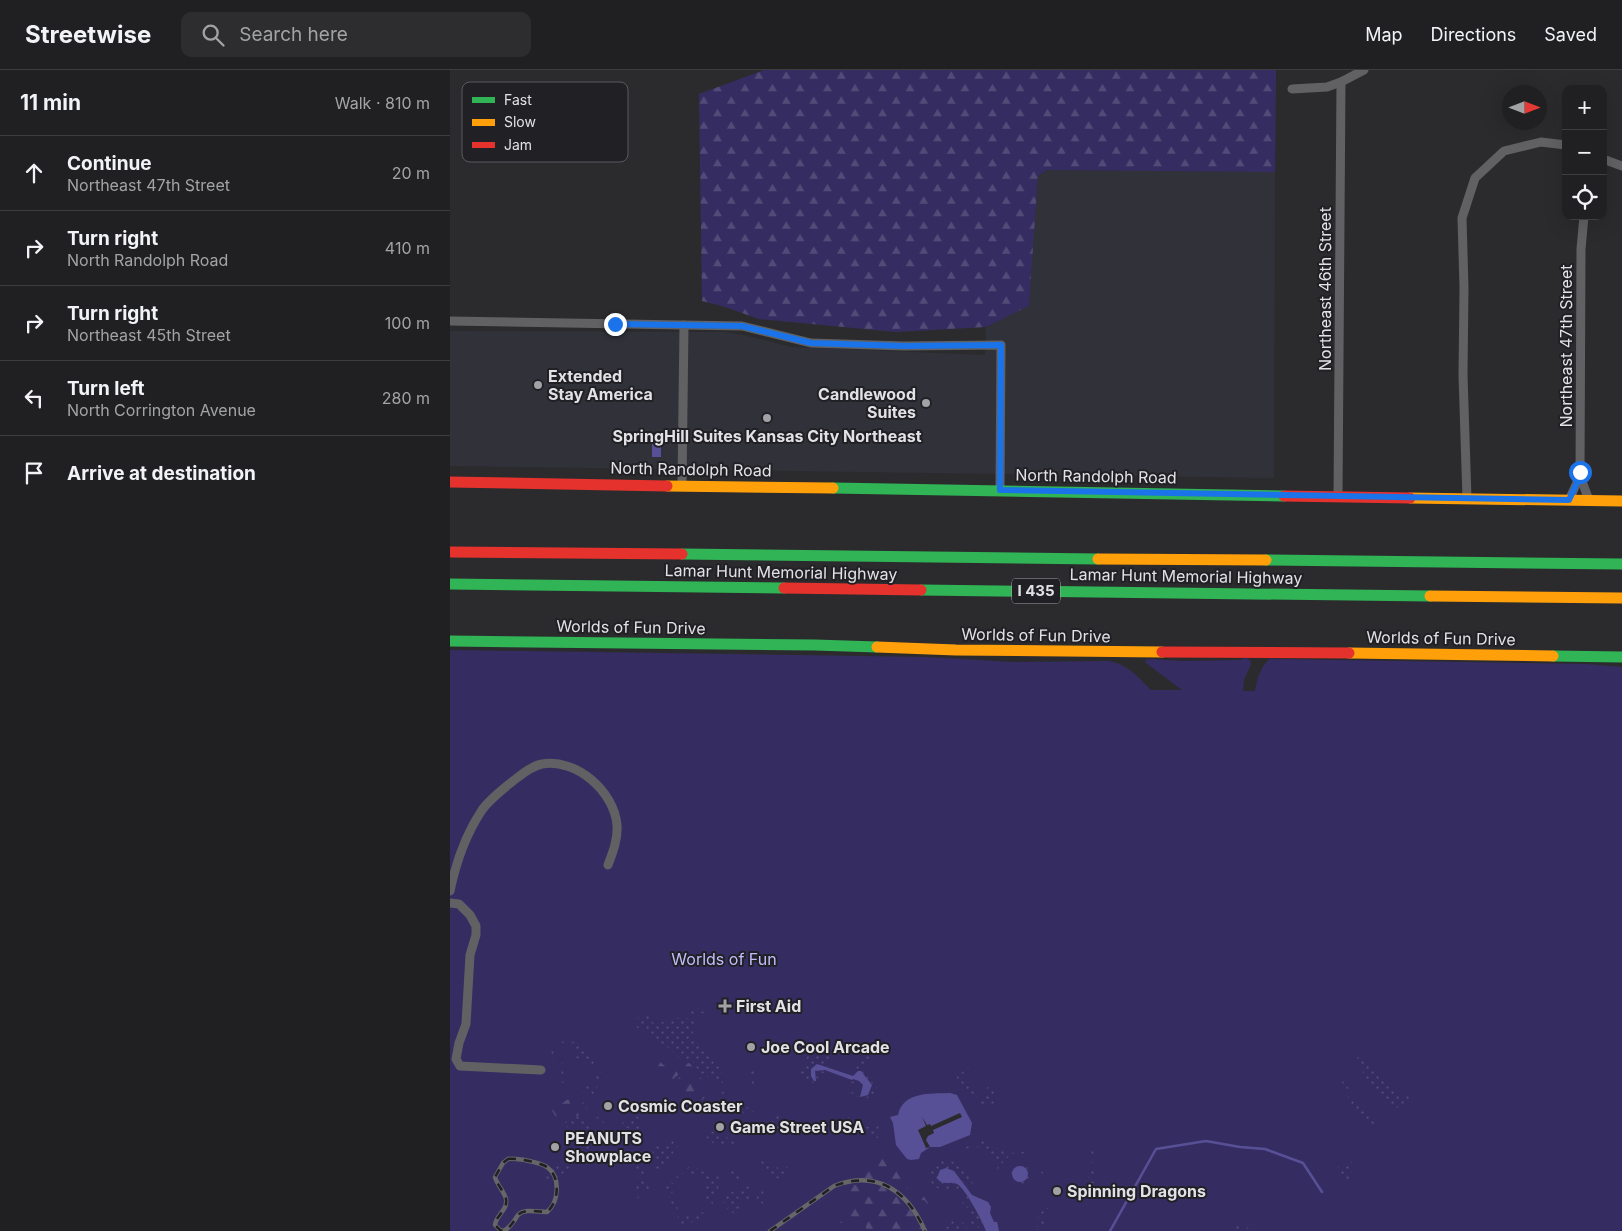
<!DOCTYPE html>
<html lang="en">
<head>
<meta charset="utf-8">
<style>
	:root { --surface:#202022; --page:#2d2d2f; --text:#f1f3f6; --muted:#a2a3a5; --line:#3d3e40 }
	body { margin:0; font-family:Inter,sans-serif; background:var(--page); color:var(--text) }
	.controls { position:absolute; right:15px; top:15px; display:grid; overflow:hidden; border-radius:10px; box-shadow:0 5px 20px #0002 }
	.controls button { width:45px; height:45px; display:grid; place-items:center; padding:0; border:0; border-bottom:1px solid var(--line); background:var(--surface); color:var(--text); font:25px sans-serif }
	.compass { position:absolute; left:1052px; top:15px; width:45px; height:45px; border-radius:50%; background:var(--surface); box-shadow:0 5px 20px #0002; rotate:90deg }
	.stop { position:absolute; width:15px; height:15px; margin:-11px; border:4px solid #1a73e8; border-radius:50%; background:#fff }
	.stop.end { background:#1a73e8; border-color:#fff; box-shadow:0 1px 5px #0008 }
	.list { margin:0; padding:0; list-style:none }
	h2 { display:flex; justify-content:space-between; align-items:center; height:65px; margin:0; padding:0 20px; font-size:21px }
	h2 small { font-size:16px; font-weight:400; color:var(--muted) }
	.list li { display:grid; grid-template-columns:32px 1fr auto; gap:15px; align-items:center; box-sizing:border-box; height:75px; padding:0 20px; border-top:1px solid var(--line) }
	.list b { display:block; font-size:19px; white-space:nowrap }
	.list p { margin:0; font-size:16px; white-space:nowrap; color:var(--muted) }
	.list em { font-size:16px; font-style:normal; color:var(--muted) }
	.icon { flex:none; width:28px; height:28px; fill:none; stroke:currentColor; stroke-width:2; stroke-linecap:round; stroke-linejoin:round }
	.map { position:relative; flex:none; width:1172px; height:1161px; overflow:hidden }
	header { display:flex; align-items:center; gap:30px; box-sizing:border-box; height:70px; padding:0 25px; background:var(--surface); border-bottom:1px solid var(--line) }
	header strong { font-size:24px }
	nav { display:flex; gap:28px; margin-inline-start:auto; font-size:18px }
	.search { width:350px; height:45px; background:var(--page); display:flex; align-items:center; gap:12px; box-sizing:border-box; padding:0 18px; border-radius:10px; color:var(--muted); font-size:19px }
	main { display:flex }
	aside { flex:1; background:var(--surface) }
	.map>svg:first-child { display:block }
	.built { fill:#31313a }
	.green { fill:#352d62 }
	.forest { fill:url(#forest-firs) }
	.garden { fill:url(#garden-dots) }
	.water { fill:#585096 }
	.pier { fill:#2b2b2e }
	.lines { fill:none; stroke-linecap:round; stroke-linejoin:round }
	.stream { stroke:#585096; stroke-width:2.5 }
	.street { stroke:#616163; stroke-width:9 }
	.fast { stroke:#30b455; stroke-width:11 }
	.slow { stroke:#ff9f0a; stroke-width:11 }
	.jam { stroke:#e5322d; stroke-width:11 }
	.rail-casing { stroke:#666668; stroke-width:4.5 }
	.rail { stroke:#212025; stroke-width:2.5; stroke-dasharray:8; stroke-linecap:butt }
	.route { stroke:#1a73e8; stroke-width:6 }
	.poi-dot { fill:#a2a2a6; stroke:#212025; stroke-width:2 }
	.labels { text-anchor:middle; stroke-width:4; stroke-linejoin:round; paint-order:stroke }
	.shield { fill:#212025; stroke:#a8a8ac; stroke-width:1 }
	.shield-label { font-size:15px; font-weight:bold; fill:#e2e2e6 }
	.street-label { font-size:16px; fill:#e2e2e6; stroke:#212025 }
	.poi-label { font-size:16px; font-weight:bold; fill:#e2e2e6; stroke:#212025; text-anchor:start }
	.park-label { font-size:16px; fill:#c0bdfd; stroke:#212025 }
	.key { fill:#212025; stroke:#5b5a5f; stroke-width:1 }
	.key-label { font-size:14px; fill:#e2e2e6 }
</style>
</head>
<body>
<header>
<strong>Streetwise</strong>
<div class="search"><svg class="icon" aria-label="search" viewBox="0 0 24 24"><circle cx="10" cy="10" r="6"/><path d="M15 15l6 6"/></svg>Search here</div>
<nav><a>Map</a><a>Directions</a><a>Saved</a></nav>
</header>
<main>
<aside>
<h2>11 min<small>Walk · 810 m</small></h2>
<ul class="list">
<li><svg class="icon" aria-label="ahead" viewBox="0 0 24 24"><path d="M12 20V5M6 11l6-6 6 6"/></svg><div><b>Continue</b><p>Northeast 47th Street</p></div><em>20 m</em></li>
<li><svg class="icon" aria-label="right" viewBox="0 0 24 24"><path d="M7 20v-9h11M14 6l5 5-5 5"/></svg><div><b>Turn right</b><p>North Randolph Road</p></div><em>410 m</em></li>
<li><svg class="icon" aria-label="right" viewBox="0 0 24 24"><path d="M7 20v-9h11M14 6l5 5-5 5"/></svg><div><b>Turn right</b><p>Northeast 45th Street</p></div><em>100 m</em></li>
<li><svg class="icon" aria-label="left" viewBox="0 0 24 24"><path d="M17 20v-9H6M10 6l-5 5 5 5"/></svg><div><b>Turn left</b><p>North Corrington Avenue</p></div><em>280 m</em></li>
<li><svg class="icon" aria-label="arrive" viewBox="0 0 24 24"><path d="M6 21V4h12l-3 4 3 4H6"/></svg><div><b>Arrive at destination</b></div></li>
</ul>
</aside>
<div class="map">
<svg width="1172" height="1161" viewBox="0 0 1172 1161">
	<defs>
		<pattern id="forest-firs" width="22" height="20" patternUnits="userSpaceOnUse" patternTransform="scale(1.25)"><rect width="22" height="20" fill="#352d62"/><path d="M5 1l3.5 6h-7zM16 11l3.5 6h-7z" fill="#524b78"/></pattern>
		<pattern id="garden-dots" width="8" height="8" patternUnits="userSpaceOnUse" patternTransform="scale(1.25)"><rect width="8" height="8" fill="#352d62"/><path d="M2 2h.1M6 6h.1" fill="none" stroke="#524b78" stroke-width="1.8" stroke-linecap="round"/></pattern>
	</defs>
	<rect width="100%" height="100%" fill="#2b2b2e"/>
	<path class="built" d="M598 100 825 102 824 408 0 396V261L276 262 294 265 341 277 535 285 536 257 579 236 588 106Z"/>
	<path class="green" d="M0 580 477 587 563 592 657 591C677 593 688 607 701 620H732L696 593 695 590 700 589 733 591 790 590 796 588 800 590 801 594 794 610 793 621H805C807 610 811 593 822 588L823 589 1136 594 1172 597V1161H0Z"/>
	<g class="forest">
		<path d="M314 0H826L825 102 597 100 588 106 579 236 536 257 446 262 309 249 272 236 252 231 249 24Z"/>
		<path d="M188 977 206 994 209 991 216 997 229 995 228 1005 223 1009H216L183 983Z"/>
		<path d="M239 993C250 1003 244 1010 263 1011L260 1023 252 1030 247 1031 242 1030 224 1023 225 1022 214 1012C226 1013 234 1008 232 995Z"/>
		<path d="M119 1029 121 1036 129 1045 111 1057 102 1040C110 1038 113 1031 119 1029Z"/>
		<path d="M165 1064V1067L158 1072 160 1074V1082L166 1086 173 1084 176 1079 174 1074 175 1070 168 1067V1064L180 1066 192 1072V1076L164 1093C156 1086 151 1080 153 1070Z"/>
		<path d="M428 1081 454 1100 458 1118 453 1122 432 1111 414 1108 417 1092H422L427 1087 426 1083Z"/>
		<path d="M413 1113C418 1114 424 1114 429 1115 449 1121 467 1142 473 1161H416V1153H388L387 1148C398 1135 399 1133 392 1118Z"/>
		<path d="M471 1120 477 1121C484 1129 483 1138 480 1147L478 1146C479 1140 479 1134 474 1130L463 1131 460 1128 467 1125Z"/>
	</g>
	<g class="garden">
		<path d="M251 938 256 941C249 946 241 950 235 941Z"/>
		<path d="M199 945 200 952C208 954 224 951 231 946L243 950 246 960 243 961C241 975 254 977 261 985 269 992 273 1003 273 1013 256 1001 255 1015 242 990L231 991C222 975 196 966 183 954L189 947Z"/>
		<path d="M116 970 121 971 123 978 120 975 110 972C102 981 99 989 114 994L113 1003 117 1011 116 1013 110 1012 113 1008 109 995 98 989C103 979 105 972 116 970Z"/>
		<path d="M122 971 127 973 148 990 145 999 137 990 126 988Z"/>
		<path d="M360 980 378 985 380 991 378 997 367 994 361 999 366 1008 364 1004 367 1000 377 1001 376 1004 369 1002 367 1011 372 1013 371 1015 361 1012 354 1013 350 1004Z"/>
		<path d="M423 980 426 984 410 998 427 1018 428 1021C421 1031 411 1028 400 1025L401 1022 408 1024 410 1016 400 1012 402 1009 410 1011 413 1015 411 1024 422 1015 411 1001 405 999Z"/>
		<path d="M910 986 913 987 950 1025 953 1027 958 1026 962 1031 961 1034 945 1038C924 1024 918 1013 907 991V988Z"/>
		<path d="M306 996 304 1017 296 1000Z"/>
		<path d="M521 996 523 999 512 1010 528 1026 525 1028 507 1009V1006Z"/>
		<path d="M151 1001 152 1002 150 1005 144 1030 138 1034 136 1040C141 1049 147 1048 155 1046L158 1054 153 1053 151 1048C140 1050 136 1044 130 1035L142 1025 141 1021 125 1022V1019H134L140 1014 143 1016 147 1009 143 1006 148 1005Z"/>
		<path d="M889 1005H890L909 1035 925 1050V1055C921 1055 917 1055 914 1052 903 1043 895 1018 889 1005Z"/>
		<path d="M538 1017 541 1019H550L552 1022 545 1026 548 1032 535 1036 533 1042 526 1030 536 1023 533 1021Z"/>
		<path d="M275 1018 277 1020 278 1023 269 1035 251 1044 247 1043 249 1040 266 1032Z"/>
		<path d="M291 1035 306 1041 294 1045 291 1038 282 1041 281 1039Z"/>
		<path d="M186 1040 189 1051 191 1050V1058L189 1061 167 1055 179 1050 186 1044Z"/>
		<path d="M321 1044H325L333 1048 335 1057 328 1062 318 1059 317 1055Z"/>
		<path d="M400 1044 407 1057H420L429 1053 428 1061 430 1066 427 1068 398 1060 395 1054Z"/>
		<path d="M129 1045C139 1055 147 1066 141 1080L139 1079 133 1085 120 1082 130 1084 134 1081C134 1069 142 1058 122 1055L111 1060 109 1057Z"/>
		<path d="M266 1060 268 1066 276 1064 279 1073 286 1070 287 1073C274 1076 263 1078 255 1065Z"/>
		<path d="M534 1068 549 1080 558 1081 550 1088 543 1098 545 1092 543 1089 545 1088 542 1084 540 1085 539 1083 541 1080 522 1076 509 1083 511 1087 505 1083V1080L518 1076Z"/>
		<path d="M226 1069 230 1073 208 1105 204 1091 202 1078Z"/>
		<path d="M192 1078V1084H189V1087H191L192 1097 201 1121 191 1120 189 1124 190 1129H188L186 1118 187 1115 190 1113V1109L184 1102 187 1100 179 1086Z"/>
		<path d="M644 1079 641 1099 645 1100 644 1113H638L641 1081Z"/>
		<path d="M569 1081C586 1083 594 1093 593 1110L591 1109C592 1081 558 1073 549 1100L547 1099C551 1089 558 1083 569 1081Z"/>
		<path d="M121 1089 128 1092C121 1099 106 1111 96 1110L98 1100 93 1099 94 1093 102 1097 104 1094 110 1095Z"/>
		<path d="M310 1090 315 1092V1095L334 1099 337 1093H338L335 1109C322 1108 312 1106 310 1090Z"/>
		<path d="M496 1090C508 1091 520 1103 523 1114L517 1117 504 1101 494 1114C501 1113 507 1112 512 1119 499 1120 485 1124 479 1108 480 1098 487 1091 496 1090Z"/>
		<path d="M902 1091V1101L896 1115 888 1097Z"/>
		<path d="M238 1093 259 1105 268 1106 270 1112 267 1121C262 1124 262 1128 263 1134L258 1135 259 1132 255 1131V1125L251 1117 257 1112C247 1103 235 1101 224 1110L222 1109 227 1101 233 1104 239 1096 236 1094Z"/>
		<circle cx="570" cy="1104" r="10"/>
		<path d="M286 1098 287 1100 290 1101 291 1109 285 1110 280 1102 281 1099Z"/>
		<path d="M221 1112 224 1114 220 1120H223L222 1124 224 1126 225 1134 229 1140V1142C237 1148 245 1148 252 1142L255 1144 238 1155 235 1156 231 1154 213 1115Z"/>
		<path d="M298 1116 301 1119 299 1130 297 1132 288 1119Z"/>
		<path d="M277 1120C286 1121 290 1129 293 1137L292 1140 283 1143 276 1139 280 1137 277 1132 273 1134 274 1126Z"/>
		<path d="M308 1120 314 1121 312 1128 314 1137H312L306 1132Z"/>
		<path d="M517 1126 523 1134 536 1161H531L526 1155 521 1157 518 1151 520 1150 518 1144 521 1143 519 1137 512 1139 511 1136Z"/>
		<path d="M591 1138H598V1142H594V1157L592 1158 591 1155 580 1161 582 1155 586 1156Z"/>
		<path d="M507 1148 509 1154 515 1152 517 1158 511 1161H483L482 1159 492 1161 493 1156 498 1157 499 1150Z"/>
		<path d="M786 1149 790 1155 806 1161H779Z"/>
	</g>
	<g class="water">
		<rect x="202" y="374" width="9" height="13"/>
		<path d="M367 994 403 1006 408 1001H411L422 1015 418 1025 410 1027 413 1015 409 1011 403 1009 402 1010 375 1000 365 1001 366 1011H364L361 1006V999Z"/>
		<path d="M500 1023 507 1025 522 1053 520 1065 490 1077H480L471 1083 469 1089 461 1090 457 1089 446 1075 443 1053 440 1047 448 1045C453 1021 481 1024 500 1023Z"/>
		<circle cx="570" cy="1104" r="8"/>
		<path d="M496 1098 504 1101 522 1125 538 1132 541 1137 540 1143 544 1152H547L549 1161H536C533 1152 515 1118 507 1114 499 1110 493 1117 487 1108L490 1100Z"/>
	</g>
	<path class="pier" d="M510 1043 512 1047 483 1060 484 1063 478 1066 476 1070 480 1077 476 1078 468 1060 476 1056 472 1047 477 1055 480 1054 481 1056Z"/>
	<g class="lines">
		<path class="stream" d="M660 1161 706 1079 756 1071 790 1077 815 1079 853 1093 872 1122"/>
		<g class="street">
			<path d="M842 19 877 17 891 12 914 0"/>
			<path d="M1153 89 1172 96"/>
			<path d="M1134 146 1131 179 1130 406 1139 430"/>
			<path d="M0 251 292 256 361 273 454 276 551 275 550 420"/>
			<path d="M232 415 234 255"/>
			<path d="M888 426 891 12"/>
			<path d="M1017 429 1013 305 1014 218 1012 148 1025 108 1054 81 1091 72 1116 75"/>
			<path d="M1119 430 1130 406"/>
			<path d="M0 821C6 792 16 764 32 740 40 729 52 720 63 711 71 705 81 696 92 694 126 688 164 721 167 755 168 769 163 782 158 795"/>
			<path d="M0 833 9 834 20 845 26 856V865L20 885 16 954 9 973 6 989 10 996 91 1000"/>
		</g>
		<g class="fast">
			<path d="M383 418 834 426"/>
			<path d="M232 484 648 489"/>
			<path d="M816 490 1172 494"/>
			<path d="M0 514 334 518"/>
			<path d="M471 520 980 526"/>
			<path d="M0 571 365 575 427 577"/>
			<path d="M1103 586 1172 587"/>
		</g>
		<g class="slow">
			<path d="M217 416 383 418"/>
			<path d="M960 428 1172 431"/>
			<path d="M648 489 816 490"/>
			<path d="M980 526 1172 528"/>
			<path d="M427 577 506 580 712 582"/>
			<path d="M899 583 1103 586"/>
		</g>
		<g class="jam">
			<path d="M0 412 217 416"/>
			<path d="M834 426 960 428"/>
			<path d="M0 482 232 484"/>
			<path d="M334 518 471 520"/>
			<path d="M712 582 899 583"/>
		</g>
		<g class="rail-casing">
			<g id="rail">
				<path d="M58 1089C67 1088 89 1092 97 1097 111 1107 109 1132 97 1142 89 1142 74 1138 68 1145 63 1152 62 1156 54 1161L50 1160 45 1155C46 1145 58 1140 56 1129 54 1121 47 1115 45 1107L53 1093Z"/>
				<path d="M320 1161 384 1116C428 1099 458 1122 475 1161"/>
			</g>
		</g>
		<use href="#rail" class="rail"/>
	</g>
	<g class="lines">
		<path class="route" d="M165 254 292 256 361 273 454 276 551 275 550 420 1119 430 1130 406V402"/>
	</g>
	<g class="poi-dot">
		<circle cx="88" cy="315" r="5"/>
		<circle cx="476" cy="333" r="5"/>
		<circle cx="317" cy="348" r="5"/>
		<path d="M272.5 928.5h5v5h5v5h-5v5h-5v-5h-5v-5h5z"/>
		<circle cx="301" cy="977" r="5"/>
		<circle cx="158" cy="1036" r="5"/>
		<circle cx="270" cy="1057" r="5"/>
		<circle cx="105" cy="1077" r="5"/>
		<circle cx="607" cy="1121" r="5"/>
	</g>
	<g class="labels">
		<rect class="shield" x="562" y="508.5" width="48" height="25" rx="4"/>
		<g class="shield-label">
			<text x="586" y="526">I 435</text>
		</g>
		<g class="street-label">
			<text transform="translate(875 219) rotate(-90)" y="6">Northeast 46th Street</text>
			<text transform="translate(1116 276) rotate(-90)" y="6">Northeast 47th Street</text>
			<text transform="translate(241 399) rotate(1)" y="6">North Randolph Road</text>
			<text transform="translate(646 406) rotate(1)" y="6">North Randolph Road</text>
			<text transform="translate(331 502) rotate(1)" y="6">Lamar Hunt Memorial Highway</text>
			<text transform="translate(736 506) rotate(1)" y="6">Lamar Hunt Memorial Highway</text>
			<text transform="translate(181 557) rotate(1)" y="6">Worlds of Fun Drive</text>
			<text transform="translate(586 565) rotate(1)" y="6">Worlds of Fun Drive</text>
			<text transform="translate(991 568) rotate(1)" y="6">Worlds of Fun Drive</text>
		</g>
		<g class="poi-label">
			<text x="98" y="312">Extended<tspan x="98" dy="18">Stay America</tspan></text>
			<text x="466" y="330" text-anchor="end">Candlewood<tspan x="466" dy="18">Suites</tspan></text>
			<text x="317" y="372" text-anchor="middle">SpringHill Suites Kansas City Northeast</text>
			<text x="286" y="942">First Aid</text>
			<text x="311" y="983">Joe Cool Arcade</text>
			<text x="168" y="1042">Cosmic Coaster</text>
			<text x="280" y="1063">Game Street USA</text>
			<text x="115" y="1074">PEANUTS<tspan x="115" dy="18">Showplace</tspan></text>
			<text x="617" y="1127">Spinning Dragons</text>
		</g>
		<g class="park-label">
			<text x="274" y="895">Worlds of Fun</text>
		</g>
	</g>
	<rect x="12" y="12" width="166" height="80" rx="8" class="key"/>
	<rect x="22" y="27" width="23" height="6" fill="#30b455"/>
	<rect x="22" y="49" width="23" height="7" fill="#ff9f0a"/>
	<rect x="22" y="72" width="23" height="6" fill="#e5322d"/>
	<g class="key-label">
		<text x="54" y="35">Fast</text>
		<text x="54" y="57">Slow</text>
		<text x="54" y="80">Jam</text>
	</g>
</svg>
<div class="controls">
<button>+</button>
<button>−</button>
<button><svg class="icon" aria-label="locate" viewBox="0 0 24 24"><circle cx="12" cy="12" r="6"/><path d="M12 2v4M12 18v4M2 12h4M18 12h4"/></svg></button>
</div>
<svg class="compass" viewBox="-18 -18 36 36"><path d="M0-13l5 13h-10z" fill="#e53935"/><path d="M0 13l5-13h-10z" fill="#a2a3a5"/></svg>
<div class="stop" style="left:1130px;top:402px"></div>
<div class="stop end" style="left:165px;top:254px"></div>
</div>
</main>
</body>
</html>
